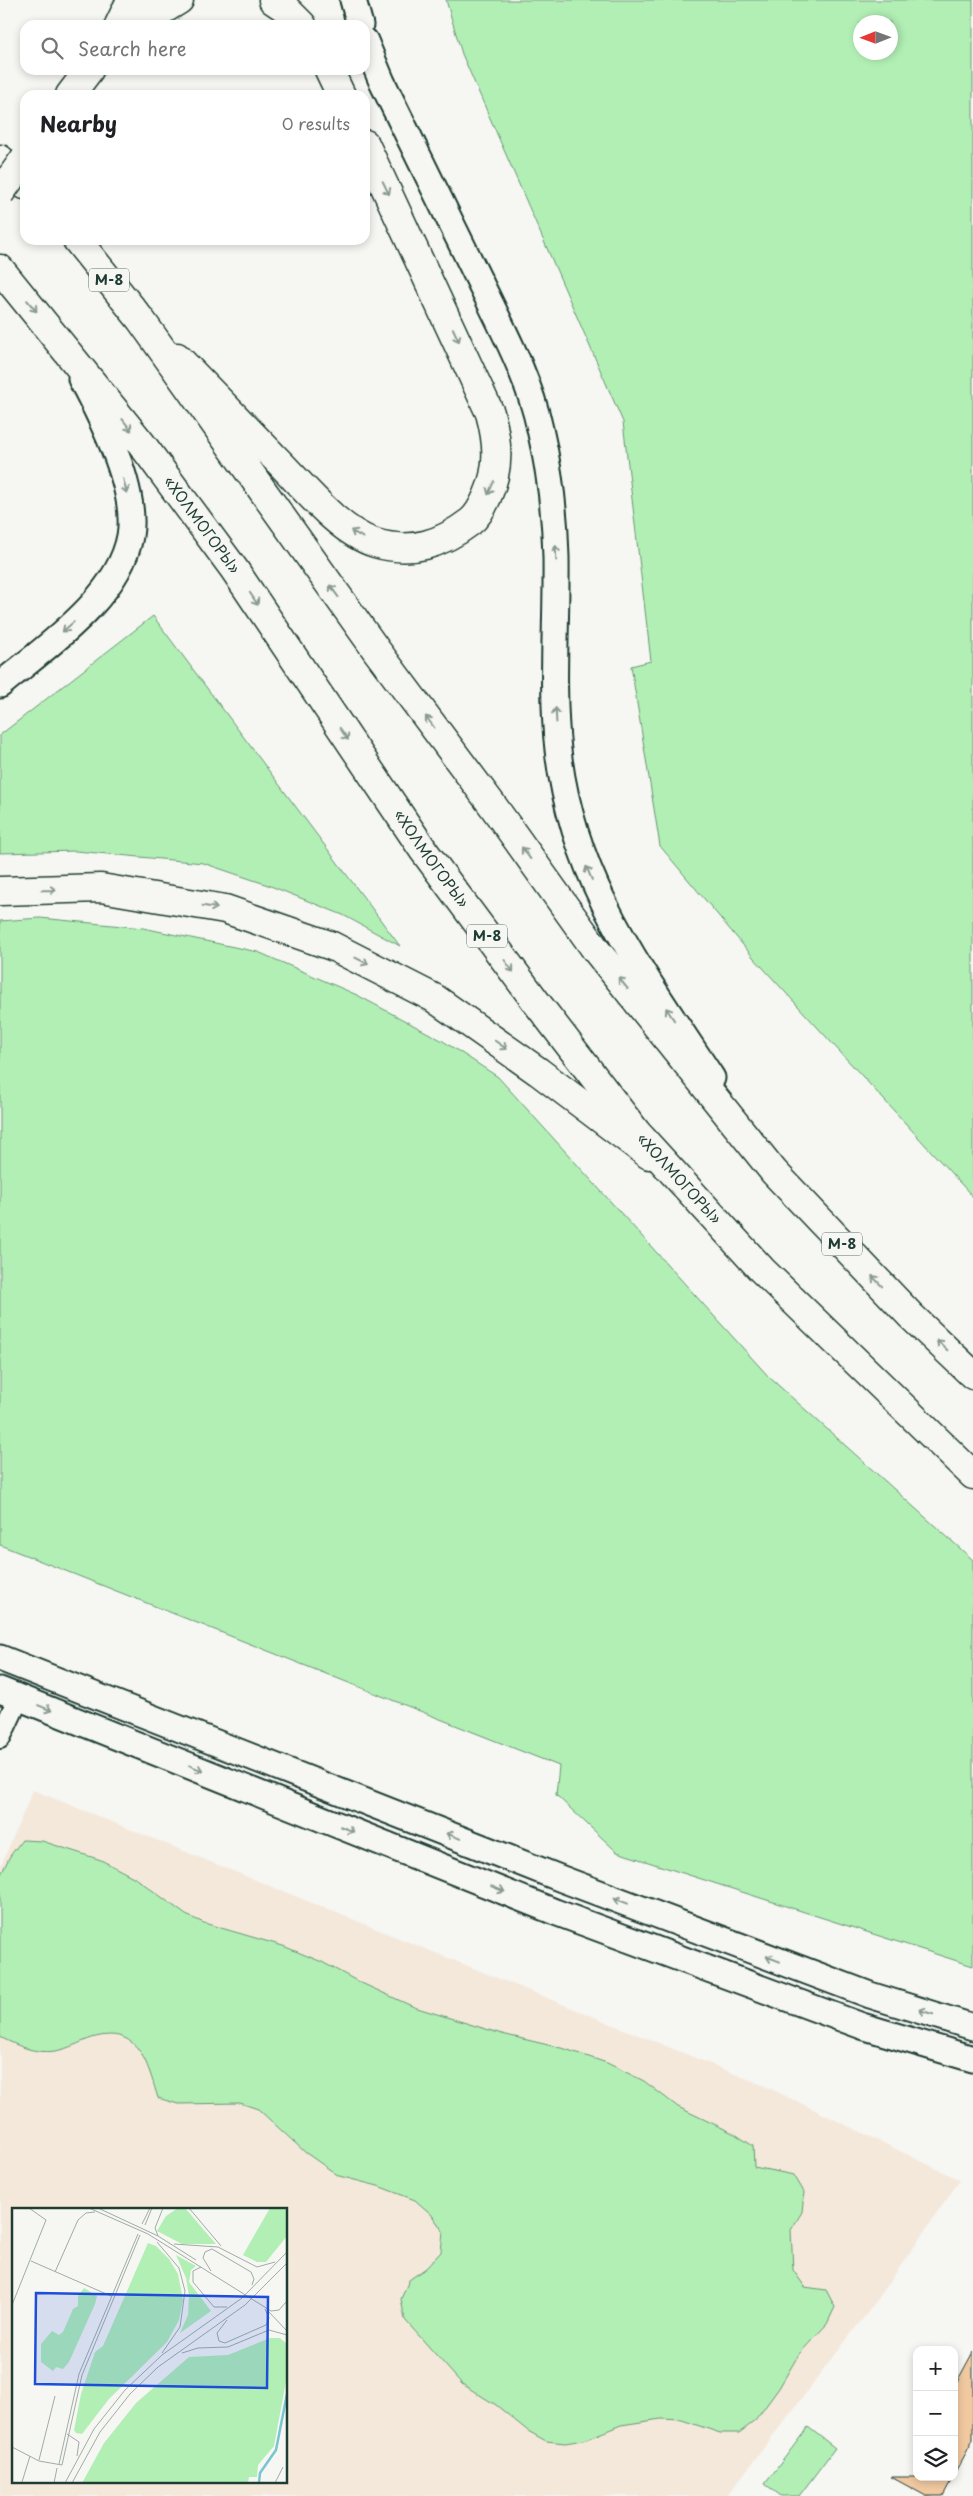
<!DOCTYPE html>
<html lang="en">
<head>
<meta charset="utf-8">
<style>
	:root { --surface:#fff; --page:#f2f2f2; --text:#202124; --muted:#757577; --line:#e0e0e0 }
	body { margin:0; font-family:"Playpen Sans",sans-serif; background:var(--page); color:var(--text) }
	.controls { position:absolute; right:15px; bottom:15px; display:grid; overflow:hidden; border-radius:10px; box-shadow:0 2px 8px #0003 }
	.controls button { width:45px; height:45px; display:grid; place-items:center; padding:0; border:0; border-bottom:1px solid var(--line); background:var(--surface); color:var(--text); font:25px sans-serif }
	.compass { position:absolute; left:853px; top:15px; width:45px; height:45px; border-radius:50%; background:var(--surface); box-shadow:0 2px 8px #0003; rotate:269deg }
	.list { margin:0; padding:0; list-style:none }
	h2 { display:flex; justify-content:space-between; align-items:center; height:65px; margin:0; padding:0 20px; font-size:21px }
	h2 small { font-size:16px; font-weight:400; color:var(--muted) }
	.icon { flex:none; width:28px; height:28px; fill:none; stroke:currentColor; stroke-width:2; stroke-linecap:round; stroke-linejoin:round }
	.map { position:relative; flex:none; width:973px; height:2496px; overflow:hidden }
	.search { position:absolute; background:var(--surface); box-shadow:0 2px 8px #0003; left:20px; top:20px; width:350px; height:55px; display:flex; align-items:center; gap:12px; box-sizing:border-box; padding:0 18px; border-radius:15px; color:var(--muted); font-size:19px }
	.panel { position:absolute; background:var(--surface); box-shadow:0 2px 8px #0003; left:20px; top:90px; width:350px; height:155px; border-radius:15px }
	.map>svg:first-child { display:block }
	.built { fill:#f4e8da; fill-rule:evenodd }
	.green { fill:#b2efb5; stroke:#689674; fill-rule:evenodd }
	.building { fill:#f1c9a1; stroke:#1f3d34 }
	.lines { fill:none; stroke-linecap:round; stroke-linejoin:round }
	.minor-casing { stroke:#1f3d34; stroke-width:24 }
	.tertiary-casing { stroke:#1f3d34; stroke-width:29 }
	.primary-casing { stroke:#1f3d34; stroke-width:31 }
	.trunk-casing { stroke:#1f3d34; stroke-width:31 }
	.minor { stroke:#f6f6f2; stroke-width:20 }
	.tertiary { stroke:#f6f6f2; stroke-width:25 }
	.primary { stroke:#f6f6f2; stroke-width:28 }
	.trunk { stroke:#f6f6f2; stroke-width:28 }
	.primary-bridge-casing { stroke:#1f3d34; stroke-width:31; stroke-linecap:butt }
	.primary-bridge { stroke:#f6f6f2; stroke-width:28 }
	.oneway { stroke:#8a9a93 }
	.labels { text-anchor:middle; stroke-width:5; stroke-linejoin:round; paint-order:stroke }
	.shield { fill:#f6f6f2; stroke:#60746d; stroke-width:1 }
	.shield-label { font-size:14px; font-weight:bold; fill:#1f3d34 }
	.street-label { font-size:15px; fill:#1f3d34; stroke:#f6f6f2 }
	.inset-river { fill:none; stroke:#77c6d2; stroke-width:2.5 }
	.inset-road { fill:none; stroke:#a0aca6; stroke-width:1 }
	.view { fill:#1d4ed8; fill-opacity:0.15; stroke:#1d4ed8; stroke-width:2.5 }
	.inset-edge { fill:none; stroke:#1f3d34; stroke-width:2.5 }
</style>
</head>
<body>
<div class="map">
<svg width="973" height="2496" viewBox="0 0 973 2496">
	<rect width="100%" height="100%" fill="#f6f6f2"/>
	<filter id="ink" filterUnits="userSpaceOnUse"><feTurbulence type="fractalNoise" baseFrequency=".02" numOctaves="2"/><feDisplacementMap in="SourceGraphic" scale="10" xChannelSelector="R" yChannelSelector="G"/><feConvolveMatrix kernelMatrix="1 2 1 2 8 2 1 2 1" color-interpolation-filters="sRGB"/></filter>
	<g filter="url(#ink)">
		<path class="built" d="M33 1790 767 2087 960 2180 877 2300 727 2496H0V1868ZM14 2210H286V2482H14Z"/>
		<g class="green">
			<path d="M446 0H973V1197L753 957 660 846 631 666 651 661 623 422 462 54ZM890 22V52H860V22Z"/>
			<path d="M153 616 400 946 343 915 268 885 203 863 76 851 0 853V735Z"/>
			<path d="M40 918 143 928 258 952 357 995 443 1041 498 1077 769 1377 973 1560V1966L617 1852 556 1795 559 1766 0 1545V921Z"/>
			<path d="M22 1840 42 1841 101 1860 137 1879 186 1915 204 1923 283 1946 322 1962 357 1981 414 2007 502 2034 565 2049 607 2063 644 2081 678 2107 735 2134 753 2146 754 2167 794 2175 804 2192 802 2212 791 2230 793 2270 805 2287 826 2290 835 2307 827 2324 799 2354 779 2388 755 2421 739 2433H720L682 2420 661 2419 621 2425 584 2440 565 2443 546 2441 528 2431 496 2405 462 2384 405 2320 401 2299 409 2280 426 2268 441 2252 443 2231 431 2214 415 2200 378 2186 339 2176 306 2153 258 2109 240 2103 178 2104 158 2098C147 2063 139 2024 92 2038 80 2042 68 2049 55 2051 35 2054 18 2046 0 2037V1876L10 1856Z"/>
			<path d="M808 2427 835 2448 799 2496H781L765 2484Z"/>
		</g>
		<g class="building">
			<path d="M973 2352V2440L954 2475V2387Z"/>
			<path d="M891 2477H953L943 2496H926Z"/>
		</g>
		<g class="lines">
			<g class="minor-casing">
				<path id="minor" d="M0 1738 19 1697"/>
			</g>
			<g class="tertiary-casing">
				<g id="tertiary">
					<path d="M353 0 360 25"/>
					<path d="M127 25 149 0"/>
					<path d="M365 41 382 82C415 148 447 214 479 280 502 328 529 377 540 429 550 472 555 513 556 557 557 621 551 686 558 750 573 882 642 971 712 1078"/>
					<path d="M0 685C45 647 119 598 130 536 138 490 102 419 81 379"/>
					<path d="M0 1658 562 1879 870 1995 973 2027"/>
					<path d="M0 1690 555 1912 862 2026 973 2059"/>
				</g>
			</g>
			<g class="primary-casing">
				<g id="primary">
					<path d="M273 0 285 8 302 25"/>
					<path d="M119 25 131 0"/>
					<path d="M138 25 179 0"/>
					<path d="M329 70 341 95"/>
					<path d="M70 95 89 70"/>
					<path d="M177 357C211 392 244 426 278 461 304 487 339 532 375 543 412 554 441 544 470 522 478 516 483 506 487 497 500 468 498 443 490 413L365 144"/>
					<path d="M0 891 101 888 225 909 332 946 434 998 539 1072 649 1155"/>
				</g>
			</g>
			<g class="trunk-casing">
				<g id="trunk">
					<path d="M0 159 25 185"/>
					<path d="M77 240 141 320 377 651 493 806 596 950 774 1172 911 1316 973 1375"/>
					<path id="s1" d="M0 269 141 443 234 569 424 851 537 1003 637 1133 762 1270 973 1475"/>
				</g>
			</g>
			<use href="#minor" class="minor"/>
			<use href="#tertiary" class="tertiary"/>
			<use href="#primary" class="primary"/>
			<use href="#trunk" class="trunk"/>
			<g class="primary-bridge-casing">
				<path id="primary-bridge" d="M0 193 25 158"/>
			</g>
			<use href="#primary-bridge" class="primary-bridge"/>
		</g>
		<defs><path id="oneway-shaft" d="M-6 0H5M1.5-3L5.5 0L1.5 3" fill="none" stroke-width="1.6" stroke-linecap="round" stroke-linejoin="round" transform="scale(1.25)"/></defs>
		<g class="oneway">
			<use href="#oneway-shaft" transform="translate(386 188) rotate(64)"/>
			<use href="#oneway-shaft" transform="translate(32 306) rotate(50)"/>
			<use href="#oneway-shaft" transform="translate(456 335) rotate(65)"/>
			<use href="#oneway-shaft" transform="translate(127 425) rotate(52)"/>
			<use href="#oneway-shaft" transform="translate(125 486) rotate(76)"/>
			<use href="#oneway-shaft" transform="translate(491 488) rotate(114)"/>
			<use href="#oneway-shaft" transform="translate(357 534) rotate(-149)"/>
			<use href="#oneway-shaft" transform="translate(556 553) rotate(-92)"/>
			<use href="#oneway-shaft" transform="translate(334 591) rotate(-126)"/>
			<use href="#oneway-shaft" transform="translate(254 599) rotate(57)"/>
			<use href="#oneway-shaft" transform="translate(68 627) rotate(139)"/>
			<use href="#oneway-shaft" transform="translate(556 715) rotate(-93)"/>
			<use href="#oneway-shaft" transform="translate(430 722) rotate(-127)"/>
			<use href="#oneway-shaft" transform="translate(344 734) rotate(55)"/>
			<use href="#oneway-shaft" transform="translate(526 853) rotate(-126)"/>
			<use href="#oneway-shaft" transform="translate(589 873) rotate(-113)"/>
			<use href="#oneway-shaft" transform="translate(49 890) rotate(-1)"/>
			<use href="#oneway-shaft" transform="translate(210 907) rotate(10)"/>
			<use href="#oneway-shaft" transform="translate(362 961) rotate(27)"/>
			<use href="#oneway-shaft" transform="translate(509 966) rotate(53)"/>
			<use href="#oneway-shaft" transform="translate(623 983) rotate(-129)"/>
			<use href="#oneway-shaft" transform="translate(670 1014) rotate(-123)"/>
			<use href="#oneway-shaft" transform="translate(501 1045) rotate(35)"/>
			<use href="#oneway-shaft" transform="translate(877 1281) rotate(-134)"/>
			<use href="#oneway-shaft" transform="translate(942 1345) rotate(-136)"/>
			<use href="#oneway-shaft" transform="translate(45 1708) rotate(22)"/>
			<use href="#oneway-shaft" transform="translate(196 1768) rotate(22)"/>
			<use href="#oneway-shaft" transform="translate(347 1829) rotate(22)"/>
			<use href="#oneway-shaft" transform="translate(453 1836) rotate(-159)"/>
			<use href="#oneway-shaft" transform="translate(498 1889) rotate(22)"/>
			<use href="#oneway-shaft" transform="translate(621 1901) rotate(-159)"/>
			<use href="#oneway-shaft" transform="translate(773 1959) rotate(-159)"/>
			<use href="#oneway-shaft" transform="translate(926 2012) rotate(-163)"/>
		</g>
	</g>
	<g class="labels">
		<g class="shield">
			<rect x="89" y="268.5" width="40" height="23" rx="4"/>
			<rect x="467" y="924.5" width="40" height="23" rx="4"/>
			<rect x="822" y="1232.5" width="40" height="23" rx="4"/>
		</g>
		<g class="shield-label">
			<text x="109" y="285">М-8</text>
			<text x="487" y="941">М-8</text>
			<text x="842" y="1249">М-8</text>
		</g>
		<g class="street-label">
			<text dy="5" stroke="none"><textPath href="#s1" startOffset="326">«ХОЛМОГОРЫ»</textPath></text>
			<text dy="5" stroke="none"><textPath href="#s1" startOffset="731">«ХОЛМОГОРЫ»</textPath></text>
			<text dy="5" stroke="none"><textPath href="#s1" startOffset="1136">«ХОЛМОГОРЫ»</textPath></text>
		</g>
	</g>
	<g transform="translate(12 2208)">
		<rect width="275" height="275" fill="#f6f6f2"/>
		<path d="M166 0H173L204 36H170L145 23 154 8ZM258 0H275V28L254 54H245L231 47ZM136 35 144 38 157 51 166 66 171 92 167 112 155 134 97 191 70 226 64 225 62 222 69 186 83 144 91 138ZM164 47 184 58 179 62 177 74 199 103 168 125 176 107 177 88 174 70ZM72 80 85 88 83 96 57 154 51 161 44 159 41 163 29 154V136L40 123 47 127 51 124 61 101 66 98V88ZM258 130H268L275 136V168L262 238 246 257 245 269H237L236 275H70L92 235 124 195 177 149 216 147Z" fill="#b2efb5"/>
		<path class="inset-river" d="M247 275 248 265 264 242 275 186"/>
		<path class="inset-road" d="M77 0 136 26 259 103 267 102 275 93M86 0 146 28 184 52M177 0 209 38M130 16 138 0M133 17 140 0M146 28 143 20 151 0M145 34 167 60 173 83 168 119 150 145M162 36 206 39 245 59 263 54M19 53 99 88M189 59 181 63V74L202 99H215M199 63 191 50 193 44 200 41 239 64 242 71 240 77M43 64 66 12 74 5 83 4M0 97 34 12 17 0M256 103 275 123M215 112 205 125 207 133 213 135 254 117 257 110 253 101M170 145 186 140 216 139 257 122 275 127M55 226 67 234 65 248M0 239 27 253 50 257 70 167 128 27M27 252 43 188M47 256 67 166 126 26M10 274 18 248M42 275 45 260M53 275 82 221 113 182 150 147 230 90 275 44M60 275 88 224 118 186 146 159 233 97 275 55M263 275 271 259"/>
		<path class="view" d="M24 85 256 89 255 180 23 176Z"/>
		<rect width="275" height="275" class="inset-edge"/>
	</g>
</svg>
<div class="controls">
<button>+</button>
<button>−</button>
<button><svg class="icon" aria-label="layers" viewBox="0 0 24 24"><path d="M12 4l9 5-9 5-9-5zM3 14l9 5 9-5"/></svg></button>
</div>
<svg class="compass" viewBox="-18 -18 36 36"><path d="M0-13l5 13h-10z" fill="#e53935"/><path d="M0 13l5-13h-10z" fill="#757577"/></svg>
<div class="search"><svg class="icon" aria-label="search" viewBox="0 0 24 24"><circle cx="10" cy="10" r="6"/><path d="M15 15l6 6"/></svg>Search here</div>
<section class="panel">
<h2>Nearby<small>0 results</small></h2>
<ul class="list">
</ul>
</section>
</div>
</body>
</html>
